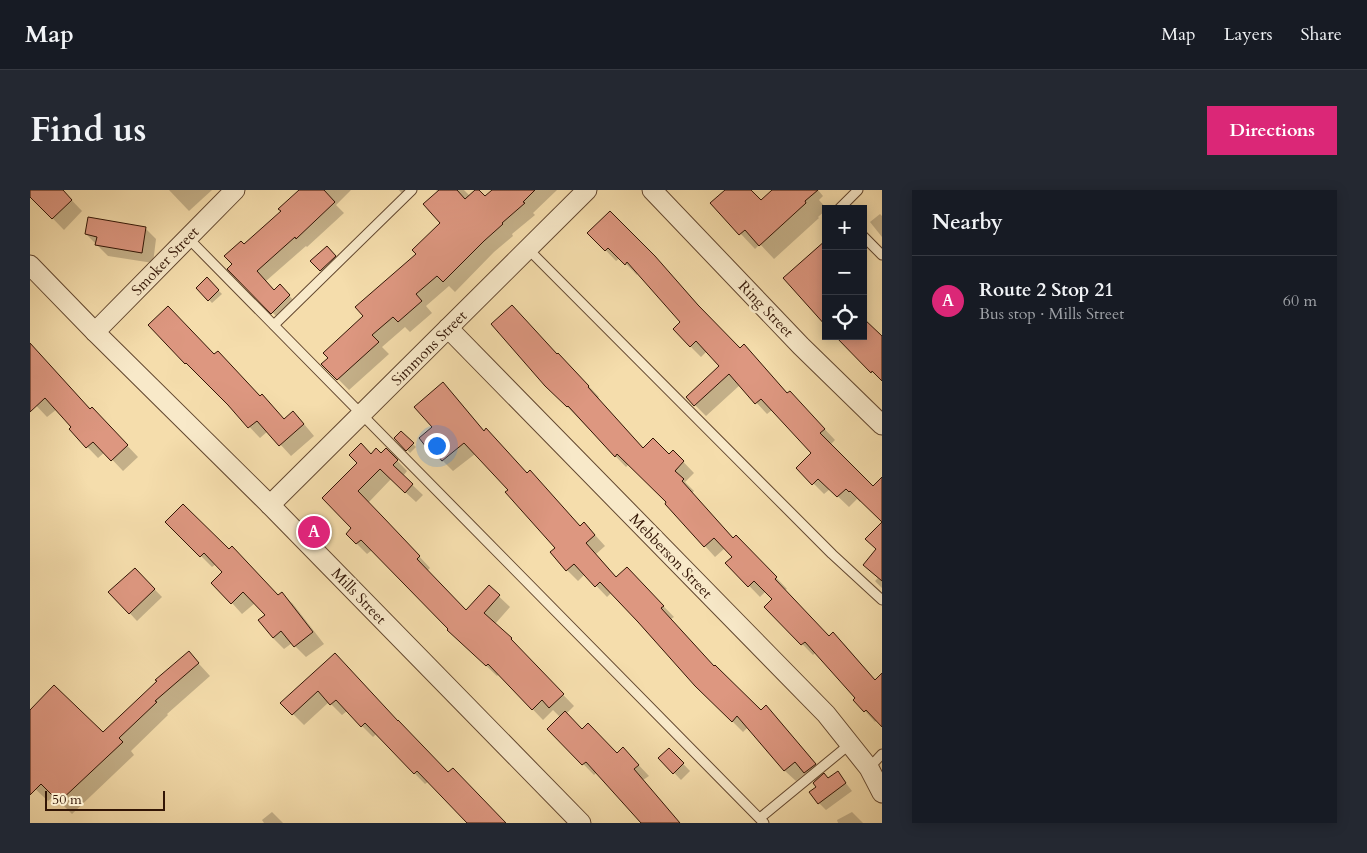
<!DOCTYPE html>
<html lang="en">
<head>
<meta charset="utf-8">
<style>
	:root { --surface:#171b24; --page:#242831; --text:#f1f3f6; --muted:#9ea1a6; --line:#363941; --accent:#db2777 }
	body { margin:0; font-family:Cardo,serif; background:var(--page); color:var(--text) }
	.controls { position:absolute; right:15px; top:15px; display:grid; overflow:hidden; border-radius:0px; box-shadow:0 2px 12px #0003 }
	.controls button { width:45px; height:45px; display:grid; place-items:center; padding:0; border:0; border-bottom:1px solid var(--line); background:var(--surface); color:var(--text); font:25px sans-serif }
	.scale { position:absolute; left:15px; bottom:12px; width:120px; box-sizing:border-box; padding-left:5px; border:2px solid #321505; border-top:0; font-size:14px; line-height:18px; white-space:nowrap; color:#321505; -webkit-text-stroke:4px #f8e9c9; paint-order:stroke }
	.you { position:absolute; left:406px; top:255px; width:18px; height:18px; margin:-12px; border:4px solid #fff; border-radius:50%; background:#1a73e8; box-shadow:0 0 0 8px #1a73e833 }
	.badge { display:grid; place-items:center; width:32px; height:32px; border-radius:50%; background:var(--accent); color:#fff; font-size:16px; font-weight:700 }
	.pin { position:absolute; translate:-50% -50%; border:2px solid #fff; box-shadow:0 1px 5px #0006 }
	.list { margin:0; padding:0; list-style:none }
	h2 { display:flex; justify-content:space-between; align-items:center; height:65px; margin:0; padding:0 20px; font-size:21px }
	h2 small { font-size:16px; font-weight:400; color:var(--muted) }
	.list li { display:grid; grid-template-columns:32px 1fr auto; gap:15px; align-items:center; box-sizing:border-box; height:90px; padding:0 20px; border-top:1px solid var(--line) }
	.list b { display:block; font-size:19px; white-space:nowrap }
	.list p { margin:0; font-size:16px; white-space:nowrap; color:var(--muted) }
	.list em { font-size:16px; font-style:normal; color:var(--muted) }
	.icon { flex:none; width:28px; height:28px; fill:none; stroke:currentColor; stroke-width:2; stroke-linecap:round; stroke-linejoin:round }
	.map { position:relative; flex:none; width:852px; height:633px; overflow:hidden; border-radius:0px }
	header { display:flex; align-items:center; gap:30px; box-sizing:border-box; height:70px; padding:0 25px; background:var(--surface); border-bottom:1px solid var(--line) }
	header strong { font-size:24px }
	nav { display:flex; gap:28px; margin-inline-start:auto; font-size:18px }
	.intro { display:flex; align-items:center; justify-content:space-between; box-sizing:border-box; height:120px; padding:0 30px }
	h1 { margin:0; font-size:35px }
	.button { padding:12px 22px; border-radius:0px; background:var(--accent); color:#fff; font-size:18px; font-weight:700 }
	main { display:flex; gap:30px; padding:0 30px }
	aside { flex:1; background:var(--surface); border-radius:0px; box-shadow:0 2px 12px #0003 }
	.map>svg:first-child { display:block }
	.shadow { fill:#0003 }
	.building { fill:#dd9780; stroke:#321505 }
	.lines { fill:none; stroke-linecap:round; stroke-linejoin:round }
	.lane-casing { stroke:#63472f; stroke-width:11 }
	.street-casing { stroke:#63472f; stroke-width:21 }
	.lane { stroke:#f8e9c9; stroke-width:9 }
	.street { stroke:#f8e9c9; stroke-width:19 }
	.labels { text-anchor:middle; stroke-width:5; stroke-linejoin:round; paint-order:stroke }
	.street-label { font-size:15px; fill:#321505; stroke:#f8e9c9 }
</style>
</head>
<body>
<header>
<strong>Map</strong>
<nav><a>Map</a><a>Layers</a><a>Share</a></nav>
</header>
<div class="intro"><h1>Find us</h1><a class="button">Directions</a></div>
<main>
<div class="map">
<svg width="852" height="633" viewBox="0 0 852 633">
	<rect width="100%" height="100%" fill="#f5ddac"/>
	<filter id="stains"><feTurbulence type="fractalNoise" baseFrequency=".004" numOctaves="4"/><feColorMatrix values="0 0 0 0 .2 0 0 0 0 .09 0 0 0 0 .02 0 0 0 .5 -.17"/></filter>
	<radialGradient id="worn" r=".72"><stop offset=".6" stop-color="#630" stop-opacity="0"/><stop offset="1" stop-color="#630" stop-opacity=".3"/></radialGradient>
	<g class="shadow">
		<path d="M0 0H32L52 21 34 40 0 5Z"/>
		<path d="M139 0H182L159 21Z"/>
		<path d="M270 0H321L306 15 314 23 277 57 276 56 236 91 245 101 250 96 269 116 252 132 199 79 203 74 214 56 253 22Z"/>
		<path d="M369 0H387L377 9Z"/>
		<path d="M406 0H434L440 6 448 0 455 7 464 0H527L503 23 505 25 482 44 483 46 464 62 425 102 419 96 396 116 402 123 380 142 375 137 352 157 359 164 319 200 293 174 388 64 411 33 408 2Z"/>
		<path d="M697 0H721L731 11 744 0H788L793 6 789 10 797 19 788 27 789 28 744 69 730 54 725 59 682 13Z"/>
		<path d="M850 24 852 26V47L840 32Z"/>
		<path d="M115 38 126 49 123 73 78 66 56 44Z"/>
		<path d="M559 43 636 79 679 127 710 159 725 167 758 204 770 213 805 250 800 255 831 311 830 312 827 309 819 317 800 299 794 304 768 278 783 263 742 220 737 224 710 195 676 226 665 215 691 176 677 161 671 167 660 156 652 132 608 83 607 85 590 68 586 71Z"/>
		<path d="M304 65 312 74 298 88 282 71Z"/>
		<path d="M177 89 192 104 182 113 168 98Z"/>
		<path d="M120 135 185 166 254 230 274 234 284 246 261 266 238 241 230 248 168 183 167 184Z"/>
		<path d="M0 154 61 220 73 230 108 267 93 281 75 262 68 268 40 239 43 237 27 219 17 227 0 209Z"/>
		<path d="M527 165 539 175 569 207 567 209 614 259 639 265 643 261 664 283 655 292 664 301 662 303 704 349 717 357 757 399 755 400 799 447 814 454 846 491 847 530 845 532 835 521 827 508 786 462 783 465 736 417 743 409 736 401 730 407 697 373 703 367 695 358 685 367 675 356 638 312 599 274 596 277 516 195Z"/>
		<path d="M424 205 455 242 550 337 565 345 575 356 566 364 587 388 608 390 644 427 641 429 684 477 731 522 736 517 747 528 799 590 808 583 822 601 796 620 789 613 788 597 785 592 776 583 766 591 755 581 718 537 713 542 666 495 582 402 577 407 555 384 548 391 537 380 526 359 479 300 445 264 423 281 413 271 412 272 401 261 404 237Z"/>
		<path d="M371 243 386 257 380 263 366 248Z"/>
		<path d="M356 259 377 281 373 286 393 305 386 312 361 289 338 313 364 339 400 378 397 381 436 422 459 397 480 417 465 434 544 516 536 524 552 541 587 564 603 569 619 586 613 590 650 633H616L567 582 564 585 519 539 531 528 523 520 513 530 469 484 467 486 430 451 342 360 337 364 317 344 323 338 294 308 341 266 351 265Z"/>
		<path d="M137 332 248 406 252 404 263 414 294 454 276 467 262 453 254 459 243 448 237 425 225 413 212 424 202 413 194 383 186 374 182 377Z"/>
		<path d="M852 333V398L845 391 848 388 834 375 847 359Z"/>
		<path d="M105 379 132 407 107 431 80 402Z"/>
		<path d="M159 463 180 486 137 524 138 525 101 561 104 565 42 624 24 606 18 611 0 594V522L73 544Z"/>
		<path d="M305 464 368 532 419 584 476 633H439L399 591 395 594 346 544 343 547 317 521 312 525 299 512 274 535 252 513Z"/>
		<path d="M639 559 660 581 651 590 630 568Z"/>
		<path d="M242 622 253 633H234L232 630Z"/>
		<path d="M822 622 833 633H808L807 630Z"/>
	</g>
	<g class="building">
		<path d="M0 0H33L42 10 22 29 0 7Z"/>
		<path d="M269 0H294L305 12 266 49 265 47 227 81 244 100 250 94 260 105 241 124 197 79 202 74 194 66 211 51 214 54 251 21 248 19Z"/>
		<path d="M409 0H427L435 9 445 0H449L455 6 462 0H505L493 12 495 13 472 33 473 34 454 51 413 92 407 86 386 104 392 111 368 132 363 127 342 145 349 152 307 190 291 174 298 168 293 163 333 126 325 117 386 64 382 60 410 33 393 14Z"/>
		<path d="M695 0H721L731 10 742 0H788L775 11 776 13 729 56 715 40 709 45 680 13Z"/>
		<path d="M580 21 625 66 668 115 710 158 714 154 757 203 760 201 795 239 790 243 843 296 852 287V391L833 375 846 359 835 349 852 332 820 301 819 302 816 299 807 307 788 289 782 295 766 278 781 263 731 209 725 214 699 184 664 216 656 207 689 176 666 151 660 157 643 139 650 132 597 72 595 75 578 58 575 61 557 43Z"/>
		<path d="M58 27 116 37 112 63 65 55 67 47 55 44Z"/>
		<path d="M796 50V136L753 88Z"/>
		<path d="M297 56 306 66 290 81 280 71Z"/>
		<path d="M177 87 189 100 178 111 166 98Z"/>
		<path d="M482 115 527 164 528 163 559 196 558 197 613 258 623 248 639 264 643 260 654 271 645 281 654 289 652 291 703 348 706 345 747 387 745 389 799 446 803 442 845 490 852 483V537L836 520 834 522 823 510 825 508 775 452 771 455 734 417 742 409 724 391 718 397 695 373 702 367 684 348 674 357 635 314 636 312 587 264 585 267 538 216 537 217 515 196 461 134Z"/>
		<path d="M138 116 184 164 188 161 230 206 232 204 254 229 263 221 274 234 249 256 227 231 218 238 198 215 156 173 155 174 118 135Z"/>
		<path d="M833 128 852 146V191L842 181 841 183 805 146H833Z"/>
		<path d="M0 153 60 219 62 217 98 255 81 271 63 252 56 258 39 239 41 237 15 208 0 222Z"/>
		<path d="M413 192 454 241 456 238 497 283 500 280 550 336 554 332 565 345 556 353 586 387 597 377 634 416 631 418 684 476 685 475 731 520 736 515 786 574 774 583 765 572 754 581 707 526 702 532 665 496 608 432 570 392 565 397 544 374 536 381 520 362 525 358 475 302 478 300 434 253 412 271 403 260 400 262 389 248 402 237 384 217Z"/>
		<path d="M371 241 384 253 376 261 364 248Z"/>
		<path d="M331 253 341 264 346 258 351 263 356 258 368 270 363 275 383 294 375 303 350 279 328 301 353 327 390 366 387 369 436 420 459 395 470 405 454 423 482 448 481 449 534 504 519 518 512 510 502 520 458 474 456 476 417 440 418 439 331 350 326 354 316 344 321 338 292 308 327 273 319 265Z"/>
		<path d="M153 314 199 359 202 356 248 405 252 402 283 442 264 457 251 441 243 448 228 430 235 425 213 402 201 414 181 393 192 382 174 363 170 367 135 332Z"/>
		<path d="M105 378 125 399 99 424 78 402Z"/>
		<path d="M159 461 169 473 125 511 127 512 89 548 93 552 29 612 11 594 0 605V520L24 495 73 542 127 491 125 490Z"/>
		<path d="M305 463 368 531V530L418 582 423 578 476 633H437L387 581 384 584 335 533 331 537 306 510 300 515 288 501 262 525 250 513Z"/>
		<path d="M535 521 552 539 558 533 587 563 593 557 609 575 604 579 650 633H611L556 572 552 575 517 539Z"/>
		<path d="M639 558 654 573 643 584 628 568Z"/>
		<path d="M808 581 816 593 788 614 779 602 786 597 783 593 794 583 798 588Z"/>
	</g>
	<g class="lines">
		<g class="lane-casing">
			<g id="lane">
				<path d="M809 19 828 0"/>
				<path d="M833 46 852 65"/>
				<path d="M158 48 734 633"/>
				<path d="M498 59 802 364 852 410"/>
				<path d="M244 135 382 0"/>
				<path d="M839 578 852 564"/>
				<path d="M730 628 820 554"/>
			</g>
		</g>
		<g class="street-casing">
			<g id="street">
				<path d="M622 0 771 156 852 235"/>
				<path d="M0 75 65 142 240 315 551 633"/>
				<path d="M418 138 796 524 839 578 852 603"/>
				<path d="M65 142 205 0"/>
				<path d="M240 315 557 0"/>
			</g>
		</g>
		<use href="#lane" class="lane"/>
		<use href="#street" class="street"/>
	</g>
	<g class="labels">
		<g class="street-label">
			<text transform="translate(135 71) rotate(-46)" y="5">Smoker Street</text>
			<text transform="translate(736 119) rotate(46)" y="5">Ring Street</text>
			<text transform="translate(399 158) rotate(-45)" y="5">Simmons Street</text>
			<text transform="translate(641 366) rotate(46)" y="5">Mebberson Street</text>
			<text transform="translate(329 406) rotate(46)" y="5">Mills Street</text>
		</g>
	</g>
	<rect width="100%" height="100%" filter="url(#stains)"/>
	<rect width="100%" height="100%" fill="url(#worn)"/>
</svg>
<div class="controls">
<button>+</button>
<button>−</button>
<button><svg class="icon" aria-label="locate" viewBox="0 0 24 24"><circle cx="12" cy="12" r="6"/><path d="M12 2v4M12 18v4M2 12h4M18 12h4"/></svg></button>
</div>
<div class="scale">50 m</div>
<div class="you"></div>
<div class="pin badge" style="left:284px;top:342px">A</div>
</div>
<aside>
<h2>Nearby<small></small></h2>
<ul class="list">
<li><span class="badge">A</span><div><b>Route 2 Stop 21</b><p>Bus stop · Mills Street</p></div><em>60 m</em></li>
</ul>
</aside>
</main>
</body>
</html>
